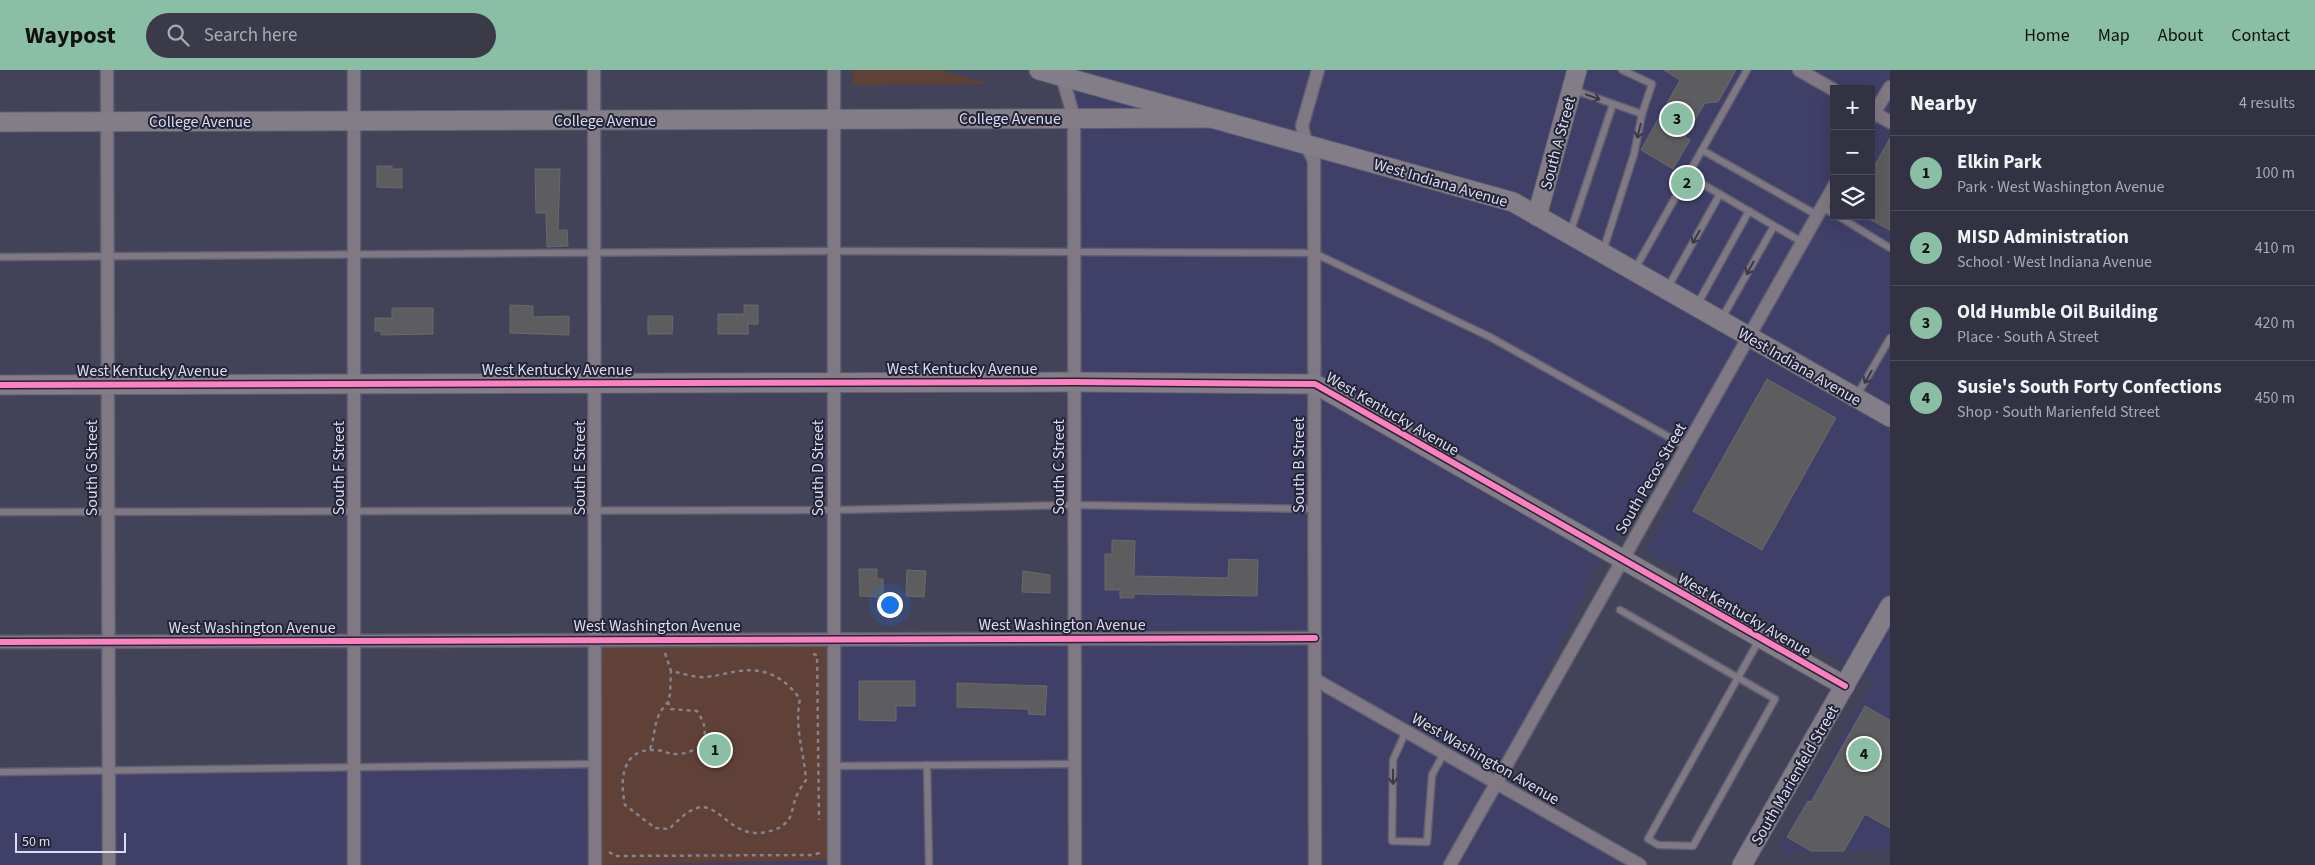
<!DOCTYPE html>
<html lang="en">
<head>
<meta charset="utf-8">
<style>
	:root { --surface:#323242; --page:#3a3a49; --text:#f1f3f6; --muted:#a8aab2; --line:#4d4d5b; --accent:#8abfa5 }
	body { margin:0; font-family:"Source Sans 3",sans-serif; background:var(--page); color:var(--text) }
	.controls { position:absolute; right:15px; top:15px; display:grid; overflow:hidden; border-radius:0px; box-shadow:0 5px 20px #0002 }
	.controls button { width:45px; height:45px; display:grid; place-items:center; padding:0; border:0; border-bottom:1px solid var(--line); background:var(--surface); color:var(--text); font:25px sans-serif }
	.scale { position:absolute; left:15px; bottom:12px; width:111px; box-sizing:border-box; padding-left:5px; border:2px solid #dbdcf4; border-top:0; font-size:14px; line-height:18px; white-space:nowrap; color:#dbdcf4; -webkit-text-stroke:4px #232435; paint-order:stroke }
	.you { position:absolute; left:889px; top:534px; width:18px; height:18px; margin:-12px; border:4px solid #fff; border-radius:50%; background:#1a73e8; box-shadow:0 0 0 8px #1a73e833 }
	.badge { display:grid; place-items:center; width:32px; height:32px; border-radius:50%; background:var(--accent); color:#111; font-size:16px; font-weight:700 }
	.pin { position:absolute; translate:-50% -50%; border:2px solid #fff; box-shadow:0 1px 5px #0006 }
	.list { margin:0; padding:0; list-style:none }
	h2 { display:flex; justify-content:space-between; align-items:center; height:65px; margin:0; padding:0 20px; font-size:21px }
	h2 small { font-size:16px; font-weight:400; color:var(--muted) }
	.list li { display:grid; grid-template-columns:32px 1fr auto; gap:15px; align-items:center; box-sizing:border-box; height:75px; padding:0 20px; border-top:1px solid var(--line) }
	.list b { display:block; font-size:19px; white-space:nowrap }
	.list p { margin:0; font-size:16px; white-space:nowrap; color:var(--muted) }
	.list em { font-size:16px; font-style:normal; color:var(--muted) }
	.icon { flex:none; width:28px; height:28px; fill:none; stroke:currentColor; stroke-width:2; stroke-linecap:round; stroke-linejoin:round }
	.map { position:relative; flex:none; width:1890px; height:795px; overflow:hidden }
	header { display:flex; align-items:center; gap:30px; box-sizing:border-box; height:70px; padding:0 25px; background:var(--accent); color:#111 }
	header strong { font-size:24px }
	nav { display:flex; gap:28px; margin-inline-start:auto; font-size:18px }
	.search { width:350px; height:45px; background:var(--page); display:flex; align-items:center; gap:12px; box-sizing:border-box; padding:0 18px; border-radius:28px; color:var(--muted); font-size:19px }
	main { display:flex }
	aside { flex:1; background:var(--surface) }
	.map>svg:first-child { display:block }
	.built { fill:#3f3f68; fill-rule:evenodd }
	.green { fill:#5f4137 }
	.building { fill:#5d5d5f; stroke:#6a6a6a }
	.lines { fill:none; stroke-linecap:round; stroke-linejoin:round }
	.lane-casing { stroke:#5f5f72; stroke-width:9 }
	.street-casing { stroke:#5f5f72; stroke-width:15 }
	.secondary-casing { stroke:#5f5f72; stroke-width:21 }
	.path { stroke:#86828b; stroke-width:2.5; stroke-dasharray:4 4; stroke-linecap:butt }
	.lane { stroke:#807983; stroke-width:6 }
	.street { stroke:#807983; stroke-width:12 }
	.secondary { stroke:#837d88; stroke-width:19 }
	.cycleway-casing { stroke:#232435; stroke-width:9 }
	.cycleway { stroke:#ff80c0; stroke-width:6 }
	.oneway { stroke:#3a3948 }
	.labels { text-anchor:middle; stroke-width:4; stroke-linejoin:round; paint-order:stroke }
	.street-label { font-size:16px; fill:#dbdcf4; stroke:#232435 }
</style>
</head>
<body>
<header>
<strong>Waypost</strong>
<div class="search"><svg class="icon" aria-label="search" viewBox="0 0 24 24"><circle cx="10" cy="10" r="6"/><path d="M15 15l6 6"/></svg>Search here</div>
<nav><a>Home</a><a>Map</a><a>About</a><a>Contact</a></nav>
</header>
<main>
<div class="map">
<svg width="1890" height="795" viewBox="0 0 1890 795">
	<rect width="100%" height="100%" fill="#424258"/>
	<g class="built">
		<path d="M1064 0H1890V779L1787 783 1781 775 1875 610 1645 481 1697 391 1668 374 1596 497 1496 713 1640 795H834L835 569 1075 568 1074 8ZM1834 19H1871V146H1834Z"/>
		<path d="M805 697 830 795H0V699Z"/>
	</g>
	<g class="green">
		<path d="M853 0H938L990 14 853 15Z"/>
		<path d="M834 568V790L595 795V569Z"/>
	</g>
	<g class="building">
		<path d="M1664 0H1736L1718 32 1705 33 1685 67 1690 70 1673 99 1641 80 1680 10Z"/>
		<path d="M1890 68V160L1871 150V102Z"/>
		<path d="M377 96H392V99H402V118L377 117Z"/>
		<path d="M535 99H560L558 160H567L568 176 547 177 546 143H536Z"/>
		<path d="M510 235 533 236V247L569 246V265L510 263Z"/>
		<path d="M744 235H758V254H748V264H718V244H744Z"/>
		<path d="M392 238H433V264L381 265V261H375V248H392Z"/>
		<path d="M648 246H673L672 264H648Z"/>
		<path d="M1767 309 1836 348 1762 480 1693 441Z"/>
		<path d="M1112 470 1135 471 1134 506 1228 508 1229 489 1258 490 1257 526 1134 524V528H1120V520H1105V484H1112Z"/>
		<path d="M859 499H877V509H883V527L860 526Z"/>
		<path d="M907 500 926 501 924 527 906 526Z"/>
		<path d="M1023 501 1050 505V523L1022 522Z"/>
		<path d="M859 611H915V636H896V651L859 650Z"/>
		<path d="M957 613 1047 616 1045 645 1028 644 1029 640 1026 639 957 637Z"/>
		<path d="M1865 636 1890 650V758L1865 744 1844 781H1811L1787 767 1808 731 1811 732Z"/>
	</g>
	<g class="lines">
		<g class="lane-casing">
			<g id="lane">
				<path d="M1622 0 1652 14 1642 44"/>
				<path d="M1574 20 1642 44 1634 84 1603 181"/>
				<path d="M1702 80 1817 145"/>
				<path d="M1687 105 1802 172"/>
				<path d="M1822 137 1834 144"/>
				<path d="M1838 146 1890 178"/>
				<path d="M1570 163 1613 34"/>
				<path d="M0 187 833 181 1314 183 1490 267 1687 377"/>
				<path d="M1635 199 1747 0"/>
				<path d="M1668 217 1720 124"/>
				<path d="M1697 235 1749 141"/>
				<path d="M1722 248 1774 156"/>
				<path d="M1857 325 1890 268"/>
				<path d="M0 442 834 440 1074 435 1315 439"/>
				<path d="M1620 540 1775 629 1693 776 1658 775 1648 769 1759 570"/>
				<path d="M1406 661 1393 690 1392 771 1427 772 1432 705 1444 683"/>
				<path d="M927 695 929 795"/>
				<path d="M834 696 1075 694"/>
				<path d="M0 702 595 694"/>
			</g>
		</g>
		<g class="street-casing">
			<g id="street">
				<path d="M107 0 109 795"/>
				<path d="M354 0V795"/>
				<path d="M594 0 595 795"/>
				<path d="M834 0V795"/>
				<path d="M1799 0 1834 20"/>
				<path d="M1063 2 1062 6 1074 48 1075 795"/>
				<path d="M1871 41 1890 52"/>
				<path d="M1871 48 1890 17"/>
				<path d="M0 572 1315 568"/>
				<path d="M1316 610 1640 795"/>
				<path d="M1315 795 1314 91 1306 74 1302 56 1318 0"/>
				<path d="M1450 795 1834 116"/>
			</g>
		</g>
		<g class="secondary-casing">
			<g id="secondary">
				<path d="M1039 0 1513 132 1890 347"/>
				<path d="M0 52 1210 48"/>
				<path d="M1537 146 1577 0"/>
				<path d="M0 315 1074 312 1315 314 1845 616"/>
				<path d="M1742 795 1890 536"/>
			</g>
		</g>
		<g class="path">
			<path d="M665 583 671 601C682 603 695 608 706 607 718 606 729 602 740 601 766 597 786 609 800 629 794 658 804 681 806 710 802 716 797 723 795 730 793 736 792 744 789 749 783 757 776 760 766 762 732 770 719 731 697 738 686 741 677 752 669 759L655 758 625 735C620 712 621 680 652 680 662 679 669 685 678 684 705 682 712 662 697 641L671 639 668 632 670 624 671 601"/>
			<path d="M813 584 817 585 819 750"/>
			<path d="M650 679C657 660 652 649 668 632"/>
			<path d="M609 782 615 786 813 785 819 783V781"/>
		</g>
		<use href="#lane" class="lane"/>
		<use href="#street" class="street"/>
		<use href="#secondary" class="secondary"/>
		<g class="cycleway-casing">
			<g id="cycleway">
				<path d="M0 315 1074 312 1315 314 1845 616"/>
				<path d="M0 572 1315 568"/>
			</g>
		</g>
		<use href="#cycleway" class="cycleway"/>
	</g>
	<defs><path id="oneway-shaft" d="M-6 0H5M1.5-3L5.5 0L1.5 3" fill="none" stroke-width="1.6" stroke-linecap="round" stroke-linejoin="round" transform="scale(1.25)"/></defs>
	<g class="oneway">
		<use href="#oneway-shaft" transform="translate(1593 27) rotate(19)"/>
		<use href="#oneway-shaft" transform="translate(1639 61) rotate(103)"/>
		<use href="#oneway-shaft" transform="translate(1696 167) rotate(119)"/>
		<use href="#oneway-shaft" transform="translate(1750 198) rotate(119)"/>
		<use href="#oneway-shaft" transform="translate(1868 307) rotate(120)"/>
		<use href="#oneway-shaft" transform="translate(1393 707) rotate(90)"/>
	</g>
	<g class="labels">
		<g class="street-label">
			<text x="1010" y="54">College Avenue</text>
			<text x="605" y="56">College Avenue</text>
			<text x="200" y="57">College Avenue</text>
			<text transform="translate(1557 73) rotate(-75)" y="6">South A Street</text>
			<text transform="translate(1441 112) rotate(16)" y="6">West Indiana Avenue</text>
			<text transform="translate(1800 296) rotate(30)" y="6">West Indiana Avenue</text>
			<text x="962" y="304">West Kentucky Avenue</text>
			<text x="557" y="305">West Kentucky Avenue</text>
			<text x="152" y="306">West Kentucky Avenue</text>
			<text transform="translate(1393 343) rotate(30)" y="6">West Kentucky Avenue</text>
			<text transform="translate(1298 395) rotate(-90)" y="6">South B Street</text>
			<text transform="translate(1058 397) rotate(-90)" y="6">South C Street</text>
			<text transform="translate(91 398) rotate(-90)" y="6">South G Street</text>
			<text transform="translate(338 398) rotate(-90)" y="6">South F Street</text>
			<text transform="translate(579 398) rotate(-90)" y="6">South E Street</text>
			<text transform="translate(817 398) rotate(-90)" y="6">South D Street</text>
			<text transform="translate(1650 408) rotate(-60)" y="6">South Pecos Street</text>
			<text transform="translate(1745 544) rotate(30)" y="6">West Kentucky Avenue</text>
			<text x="1062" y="560">West Washington Avenue</text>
			<text x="657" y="561">West Washington Avenue</text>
			<text x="252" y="563">West Washington Avenue</text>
			<text transform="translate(1486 688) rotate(30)" y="6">West Washington Avenue</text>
			<text transform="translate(1794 705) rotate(-60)" y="6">South Marienfeld Street</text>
		</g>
	</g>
</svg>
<div class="controls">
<button>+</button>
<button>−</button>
<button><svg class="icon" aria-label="layers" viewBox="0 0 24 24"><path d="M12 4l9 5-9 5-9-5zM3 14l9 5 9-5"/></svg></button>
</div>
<div class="scale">50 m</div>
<div class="you"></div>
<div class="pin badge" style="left:715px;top:680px">1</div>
<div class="pin badge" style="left:1687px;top:113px">2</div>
<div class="pin badge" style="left:1677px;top:49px">3</div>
<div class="pin badge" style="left:1864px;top:684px">4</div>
</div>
<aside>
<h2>Nearby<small>4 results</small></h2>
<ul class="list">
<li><span class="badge">1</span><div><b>Elkin Park</b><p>Park · West Washington Avenue</p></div><em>100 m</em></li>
<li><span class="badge">2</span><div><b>MISD Administration</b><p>School · West Indiana Avenue</p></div><em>410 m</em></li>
<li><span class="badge">3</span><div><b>Old Humble Oil Building</b><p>Place · South A Street</p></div><em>420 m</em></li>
<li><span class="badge">4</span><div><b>Susie's South Forty Confections</b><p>Shop · South Marienfeld Street</p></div><em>450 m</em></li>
</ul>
</aside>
</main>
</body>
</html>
